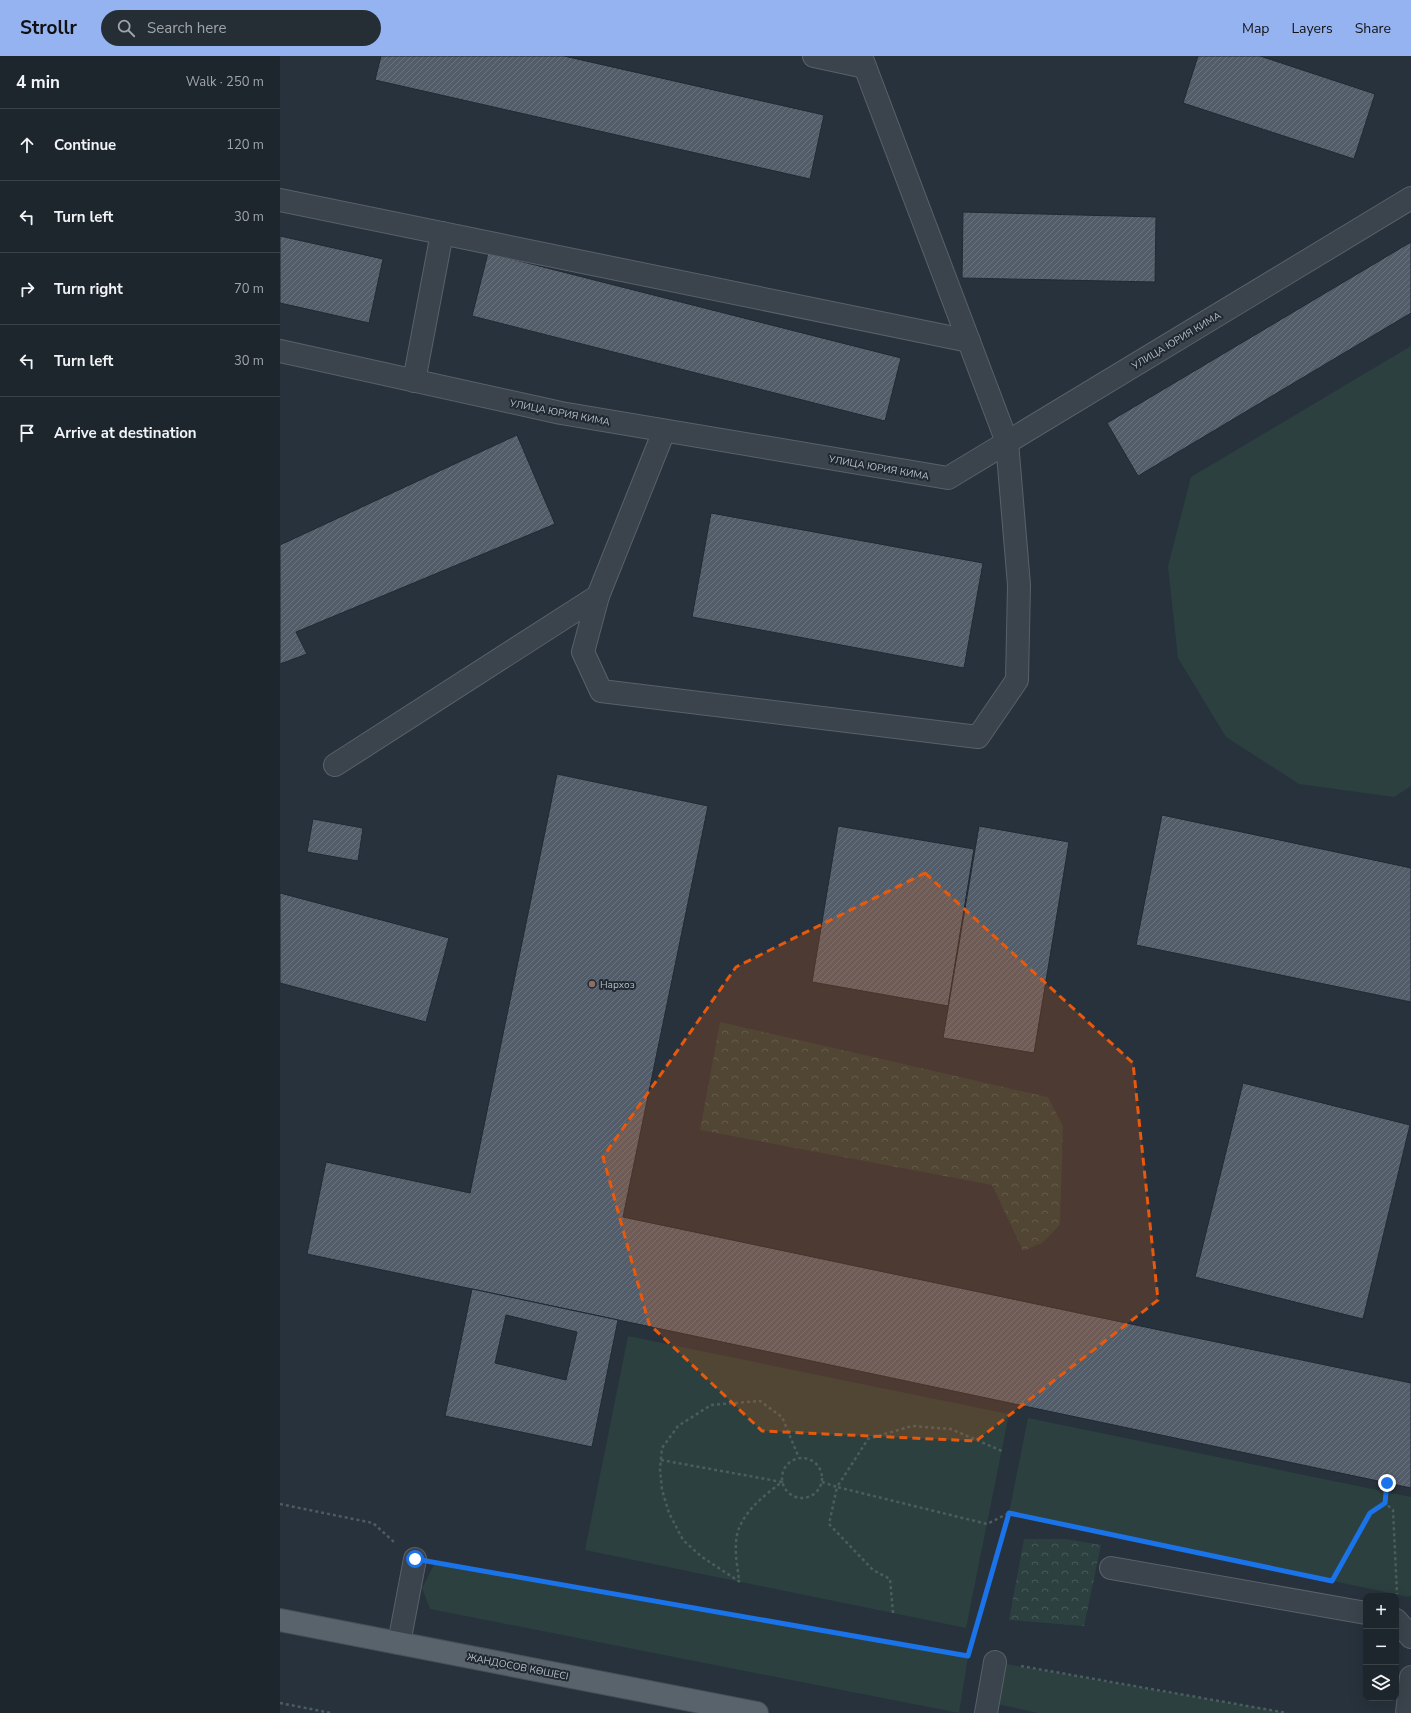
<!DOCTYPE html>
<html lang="en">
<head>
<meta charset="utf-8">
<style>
	:root { --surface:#1d262d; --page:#252e35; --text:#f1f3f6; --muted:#a0a5aa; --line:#3b4349; --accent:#95b2f1 }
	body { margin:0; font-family:"Nunito Sans",sans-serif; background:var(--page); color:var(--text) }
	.controls { position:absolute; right:12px; bottom:12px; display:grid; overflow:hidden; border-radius:8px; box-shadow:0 4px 16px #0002 }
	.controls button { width:36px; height:36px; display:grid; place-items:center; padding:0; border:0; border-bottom:1px solid var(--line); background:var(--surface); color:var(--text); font:20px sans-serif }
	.stop { position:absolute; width:12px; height:12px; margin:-9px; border:3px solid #1a73e8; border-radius:50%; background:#fff }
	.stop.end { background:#1a73e8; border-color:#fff; box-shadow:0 1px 4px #0008 }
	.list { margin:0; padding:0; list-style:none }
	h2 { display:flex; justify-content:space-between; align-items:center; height:52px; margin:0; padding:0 16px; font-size:17px }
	h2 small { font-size:13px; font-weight:400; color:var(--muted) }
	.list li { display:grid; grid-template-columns:26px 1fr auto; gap:12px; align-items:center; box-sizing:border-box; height:72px; padding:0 16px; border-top:1px solid var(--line) }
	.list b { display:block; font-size:15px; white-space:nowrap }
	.list em { font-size:13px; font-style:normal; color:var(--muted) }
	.icon { flex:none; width:22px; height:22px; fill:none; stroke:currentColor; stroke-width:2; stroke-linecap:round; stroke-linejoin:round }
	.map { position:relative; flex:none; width:1131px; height:1657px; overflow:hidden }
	header { display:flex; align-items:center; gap:24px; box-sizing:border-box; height:56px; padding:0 20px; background:var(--accent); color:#111 }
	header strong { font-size:19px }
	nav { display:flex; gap:22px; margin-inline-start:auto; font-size:14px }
	.search { width:280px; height:36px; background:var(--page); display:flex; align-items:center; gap:10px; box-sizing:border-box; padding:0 14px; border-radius:22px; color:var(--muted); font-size:15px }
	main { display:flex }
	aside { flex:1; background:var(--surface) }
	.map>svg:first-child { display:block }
	.grass { fill:#2c403f }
	.forest { fill:url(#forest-crowns) }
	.building { fill:url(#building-hatch); stroke:#222a33; fill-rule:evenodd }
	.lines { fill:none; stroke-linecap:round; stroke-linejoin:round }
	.minor-casing { stroke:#59616a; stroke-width:24 }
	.major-casing { stroke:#474f58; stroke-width:24 }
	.path { stroke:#4b5d5e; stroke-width:2.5; stroke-dasharray:3 3; stroke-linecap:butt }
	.minor { stroke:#3b434c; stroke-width:22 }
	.major { stroke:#59636c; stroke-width:22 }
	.route { stroke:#1a73e8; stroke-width:5 }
	.marked { fill:#e8590c; fill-opacity:0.2; stroke:#e8590c; stroke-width:3; stroke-dasharray:8 5; stroke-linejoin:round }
	.education-dot { fill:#8d6e63; stroke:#202831; stroke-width:1.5 }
	.labels { text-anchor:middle; stroke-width:4; stroke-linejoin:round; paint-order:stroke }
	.street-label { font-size:10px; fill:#b7bec7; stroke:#202831 }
	.poi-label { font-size:10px; fill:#b7bec7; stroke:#202831; text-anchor:start }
</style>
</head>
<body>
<header>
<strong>Strollr</strong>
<div class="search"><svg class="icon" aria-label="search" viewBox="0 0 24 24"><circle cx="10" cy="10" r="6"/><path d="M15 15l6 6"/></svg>Search here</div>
<nav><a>Map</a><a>Layers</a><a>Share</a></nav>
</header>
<main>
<aside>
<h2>4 min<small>Walk · 250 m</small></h2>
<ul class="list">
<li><svg class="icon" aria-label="ahead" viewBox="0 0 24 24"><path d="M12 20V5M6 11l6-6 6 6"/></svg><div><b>Continue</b></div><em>120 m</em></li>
<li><svg class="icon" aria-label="left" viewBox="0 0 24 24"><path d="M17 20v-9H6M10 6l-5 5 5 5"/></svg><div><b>Turn left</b></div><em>30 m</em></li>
<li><svg class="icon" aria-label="right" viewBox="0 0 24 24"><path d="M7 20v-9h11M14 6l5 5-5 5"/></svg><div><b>Turn right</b></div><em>70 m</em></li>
<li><svg class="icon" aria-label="left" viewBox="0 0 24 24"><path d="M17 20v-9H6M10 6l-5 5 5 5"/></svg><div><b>Turn left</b></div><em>30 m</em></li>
<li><svg class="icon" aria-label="arrive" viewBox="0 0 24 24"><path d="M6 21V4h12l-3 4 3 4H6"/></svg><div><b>Arrive at destination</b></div></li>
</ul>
</aside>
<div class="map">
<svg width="1131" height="1657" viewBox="0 0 1131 1657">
	<defs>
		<pattern id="forest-crowns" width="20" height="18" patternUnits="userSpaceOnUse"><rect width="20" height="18" fill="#2c403f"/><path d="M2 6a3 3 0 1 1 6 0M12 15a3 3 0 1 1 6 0" fill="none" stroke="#485a59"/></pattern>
		<pattern id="building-hatch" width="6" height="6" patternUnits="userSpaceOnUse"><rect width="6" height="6" fill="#535d69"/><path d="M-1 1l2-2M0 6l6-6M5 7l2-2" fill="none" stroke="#6a727d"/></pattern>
	</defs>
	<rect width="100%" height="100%" fill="#27323c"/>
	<g class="grass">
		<path d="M1131 290V730L1114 741 1019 728 946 681 898 602 888 510 911 421Z"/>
		<path d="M348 1280 729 1358 686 1572 305 1494Z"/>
		<path d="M748 1362 1131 1441V1539L1129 1541 729 1457Z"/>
		<path d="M155 1507 688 1601 679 1657 150 1553 142 1532Z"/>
		<path d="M715 1606 1007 1657H758L708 1646Z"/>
	</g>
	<g class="forest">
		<path d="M440 966 768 1041 783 1070 780 1169 762 1187 743 1195 712 1129 420 1074Z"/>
		<path d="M744 1483H786L821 1489 804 1570 729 1564Z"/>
	</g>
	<g class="building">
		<path d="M101 0H284L544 59 530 123 95 24Z"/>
		<path d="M918 0H980L1095 38 1074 103 903 47Z"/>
		<path d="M683 156 876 161 875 226 682 222Z"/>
		<path d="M0 180 103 203 89 267 0 247Z"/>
		<path d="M1131 186V257L858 420 827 367Z"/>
		<path d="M208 197 621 302 605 365 192 260Z"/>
		<path d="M237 379 275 468 16 576 27 598 0 608V489Z"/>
		<path d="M431 457 703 507 684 612 412 561Z"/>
		<path d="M277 718 428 750 343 1161 1131 1327V1432L27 1198 46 1106 190 1137Z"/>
		<path d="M882 759 1131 812V946L856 889Z"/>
		<path d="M33 763 83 772 78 805 27 796Z"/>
		<path d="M558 770 694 793 668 950 532 926Z"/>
		<path d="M699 770 789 786 754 997 663 982Z"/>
		<path d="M0 837 169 882 146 966 0 927Z"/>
		<path d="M963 1027 1130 1069 1083 1263 915 1221Z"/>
		<path d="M192 1233 338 1264 312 1391 165 1360ZM226 1259 297 1276 286 1324 215 1307Z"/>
	</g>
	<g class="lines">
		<g class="minor-casing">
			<g id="minor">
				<path d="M534 0 585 11"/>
				<path d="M0 144 689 285"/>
				<path d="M0 295 281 357 668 422 1131 142"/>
				<path d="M134 325 162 177"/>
				<path d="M384 375 318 540 303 596 321 635 698 681 737 624 739 529 727 386 581 0"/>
				<path d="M55 709 318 540"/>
				<path d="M831 1512 1086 1557"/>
				<path d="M1116 1564 1131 1581"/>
				<path d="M119 1587 135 1503"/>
				<path d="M706 1657 715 1606"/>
				<path d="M1127 1657 1131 1621"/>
			</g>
		</g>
		<g class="major-casing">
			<path id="major" d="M0 1564 477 1657"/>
		</g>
		<g class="path">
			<circle cx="522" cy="1422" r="20"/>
			<path d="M381 1404 502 1426C482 1441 456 1461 456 1488 455 1500 458 1513 459 1525"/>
			<path d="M542 1426 557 1431 588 1383 632 1370 671 1373 722 1395"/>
			<path d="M1107 1427 1105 1447 1113 1454 1117 1538"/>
			<path d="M0 1448 93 1467 114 1486"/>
			<path d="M162 1508 689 1601"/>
			<path d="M1053 1523 1090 1457 1105 1447"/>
			<path d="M460 1526 422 1501 403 1484 389 1457 382 1434 380 1413 382 1392 398 1370 431 1349 480 1345 502 1361 519 1402"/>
			<path d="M613 1557 610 1523 593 1514 549 1468 557 1431 707 1468 729 1457 940 1501"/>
			<path d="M690 1592 729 1457"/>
			<path d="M741 1610 1007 1657"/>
			<path d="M0 1647 51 1657"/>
		</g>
		<use href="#minor" class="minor"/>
		<use href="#major" class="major"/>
	</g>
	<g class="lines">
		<path class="route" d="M135 1503 688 1600 729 1457 1052 1525 1090 1457 1105 1447 1107 1427"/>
	</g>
	<path class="marked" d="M645 817 853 1007 878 1244 696 1385 482 1375 369 1268 323 1101 456 911Z"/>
	<circle class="education-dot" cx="312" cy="928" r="4"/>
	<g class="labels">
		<g class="street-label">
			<text transform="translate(896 284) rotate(-31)" y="4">УЛИЦА ЮРИЯ КИМА</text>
			<text transform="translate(280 356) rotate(11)" y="4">УЛИЦА ЮРИЯ КИМА</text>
			<text transform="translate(599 411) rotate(10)" y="4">УЛИЦА ЮРИЯ КИМА</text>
			<text transform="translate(238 1610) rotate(11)" y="4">ЖАНДОСОВ КӨШЕСІ</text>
		</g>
		<g class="poi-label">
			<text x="320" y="932">Нархоз</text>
		</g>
	</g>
</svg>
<div class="controls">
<button>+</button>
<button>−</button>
<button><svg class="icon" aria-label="layers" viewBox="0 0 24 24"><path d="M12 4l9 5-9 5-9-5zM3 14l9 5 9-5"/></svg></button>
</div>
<div class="stop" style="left:135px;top:1503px"></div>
<div class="stop end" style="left:1107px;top:1427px"></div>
</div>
</main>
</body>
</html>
